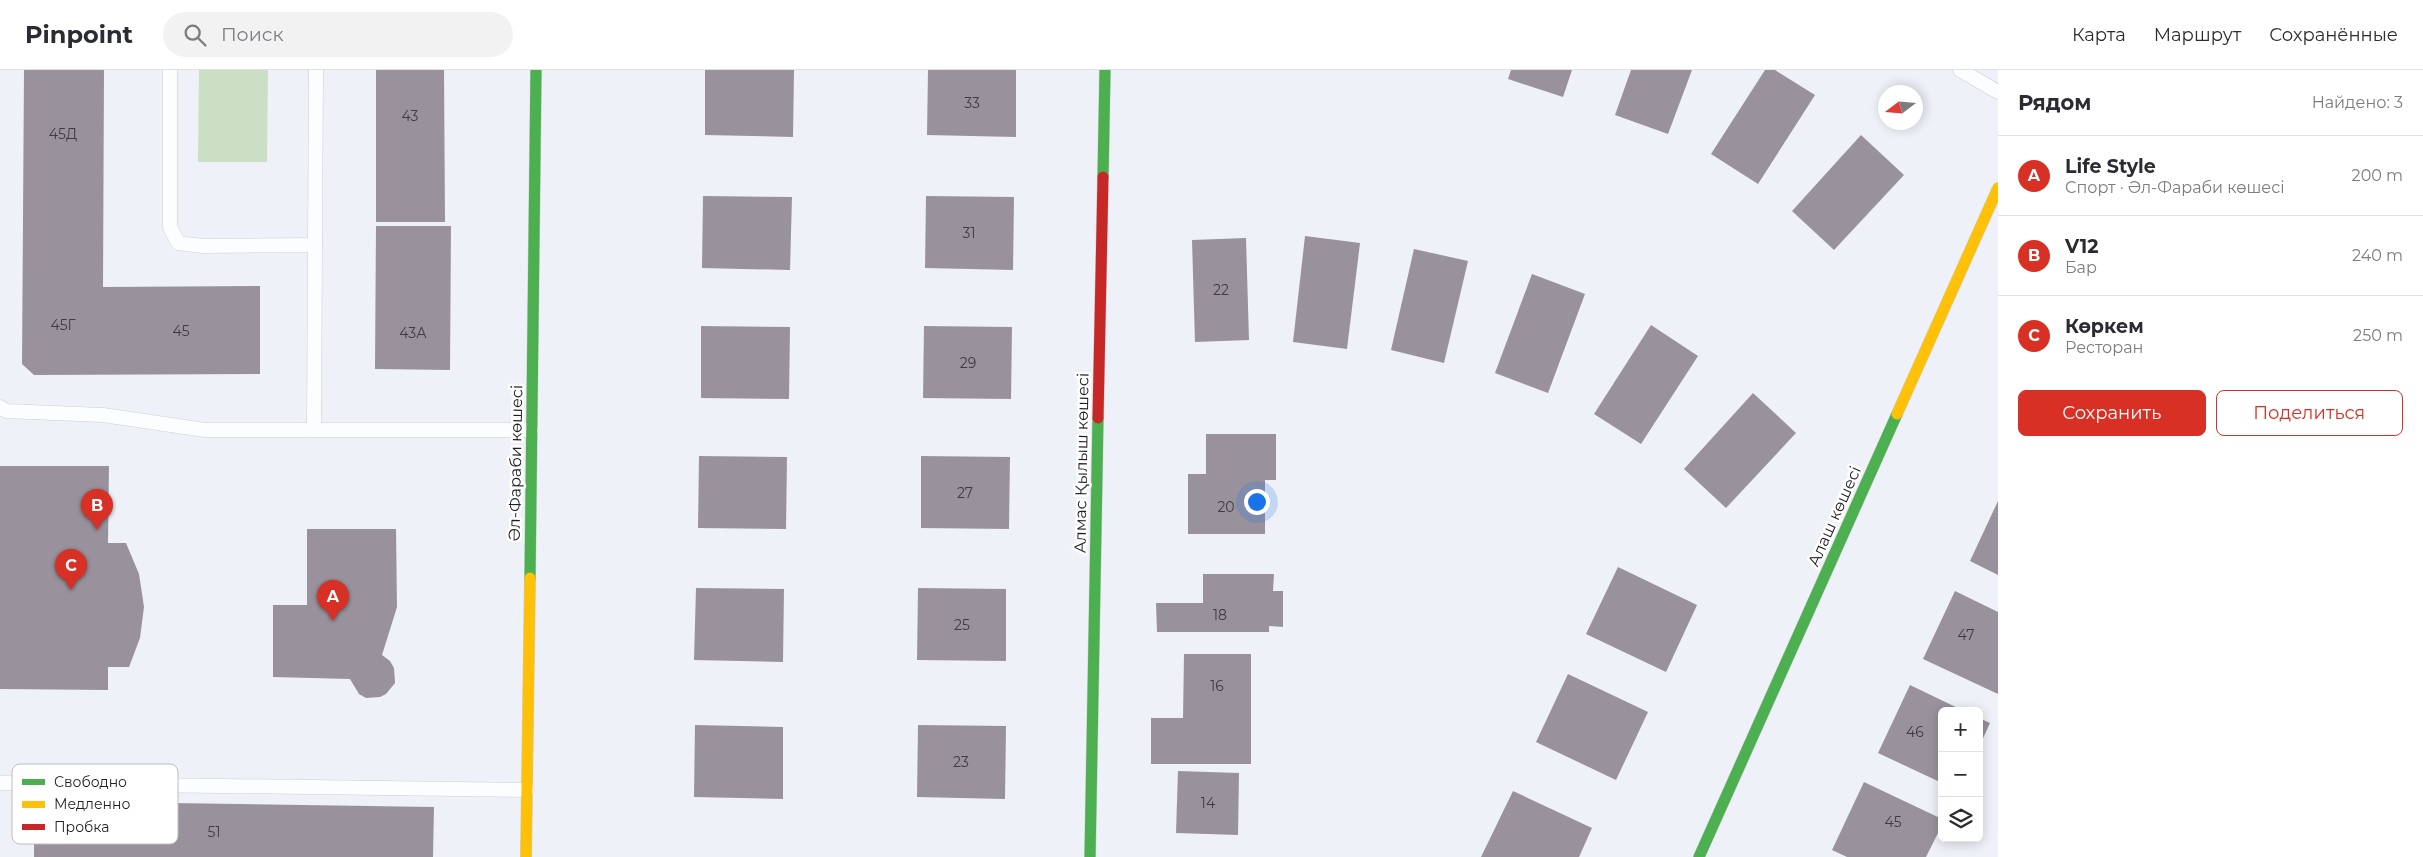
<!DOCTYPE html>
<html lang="ru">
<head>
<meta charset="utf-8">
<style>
	:root { --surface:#fff; --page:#f2f2f3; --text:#2b2b33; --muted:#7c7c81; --line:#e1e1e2; --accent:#d93025 }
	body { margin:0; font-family:Montserrat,sans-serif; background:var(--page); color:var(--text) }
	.controls { position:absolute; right:15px; bottom:15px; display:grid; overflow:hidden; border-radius:8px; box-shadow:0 2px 12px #0003 }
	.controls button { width:45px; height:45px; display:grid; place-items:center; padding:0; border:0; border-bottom:1px solid var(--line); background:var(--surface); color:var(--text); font:25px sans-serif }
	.compass { position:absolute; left:1878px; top:15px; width:45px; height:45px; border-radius:50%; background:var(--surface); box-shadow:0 2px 12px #0003; rotate:254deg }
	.you { position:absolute; left:1256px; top:431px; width:18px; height:18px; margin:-12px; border:4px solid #fff; border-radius:50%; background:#1a73e8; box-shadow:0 0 0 8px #1a73e833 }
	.badge { display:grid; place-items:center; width:32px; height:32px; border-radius:50%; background:var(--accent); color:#fff; font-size:16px; font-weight:700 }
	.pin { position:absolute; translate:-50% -41px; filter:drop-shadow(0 1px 2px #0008) }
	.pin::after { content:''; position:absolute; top:26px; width:18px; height:15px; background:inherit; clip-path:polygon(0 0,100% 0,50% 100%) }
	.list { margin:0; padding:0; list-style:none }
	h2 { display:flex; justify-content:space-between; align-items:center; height:65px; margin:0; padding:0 20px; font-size:21px }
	h2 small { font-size:16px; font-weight:400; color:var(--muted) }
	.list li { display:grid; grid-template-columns:32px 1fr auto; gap:15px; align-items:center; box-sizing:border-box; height:80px; padding:0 20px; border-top:1px solid var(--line) }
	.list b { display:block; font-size:19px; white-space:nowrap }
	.list p { margin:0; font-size:16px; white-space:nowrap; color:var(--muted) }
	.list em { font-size:16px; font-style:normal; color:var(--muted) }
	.actions { display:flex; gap:10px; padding:15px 20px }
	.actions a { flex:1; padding:11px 0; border:1px solid var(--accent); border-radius:8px; text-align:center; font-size:18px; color:var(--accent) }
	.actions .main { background:var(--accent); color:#fff }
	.icon { flex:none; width:28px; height:28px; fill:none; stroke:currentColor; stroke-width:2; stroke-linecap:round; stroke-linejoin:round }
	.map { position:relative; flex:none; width:1998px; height:787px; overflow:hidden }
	header { display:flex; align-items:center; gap:30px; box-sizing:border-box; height:70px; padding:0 25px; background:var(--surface); border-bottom:1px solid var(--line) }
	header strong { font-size:24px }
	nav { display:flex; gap:28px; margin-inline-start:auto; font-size:18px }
	.search { width:350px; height:45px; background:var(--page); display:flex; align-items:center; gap:12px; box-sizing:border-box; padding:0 18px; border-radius:28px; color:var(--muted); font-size:19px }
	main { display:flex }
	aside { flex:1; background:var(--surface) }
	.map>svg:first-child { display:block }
	.green { fill:#cbdfc5 }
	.building { fill:#99929c }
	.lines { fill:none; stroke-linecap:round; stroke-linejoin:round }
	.lane-casing { stroke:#cdcfd4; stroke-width:15 }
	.fast-casing { stroke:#cdcfd4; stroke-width:12 }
	.slow-casing { stroke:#cdcfd4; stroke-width:12 }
	.jam-casing { stroke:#cdcfd4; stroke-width:12 }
	.lane { stroke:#fcfdfe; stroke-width:14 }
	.fast { stroke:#4caf50; stroke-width:11 }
	.slow { stroke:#ffc107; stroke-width:11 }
	.jam { stroke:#c62828; stroke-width:11 }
	.labels { text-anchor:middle; stroke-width:5; stroke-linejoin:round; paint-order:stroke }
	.number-label { font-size:14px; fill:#3d3c41 }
	.street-label { font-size:16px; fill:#1e1f23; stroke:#fff }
	.key { fill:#fff; stroke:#bcbcbd; stroke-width:1 }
	.key-label { font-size:14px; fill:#1e1f23 }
</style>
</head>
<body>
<header>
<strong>Pinpoint</strong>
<div class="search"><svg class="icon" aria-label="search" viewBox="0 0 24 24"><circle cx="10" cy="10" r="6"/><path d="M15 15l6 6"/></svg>Поиск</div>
<nav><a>Карта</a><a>Маршрут</a><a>Сохранённые</a></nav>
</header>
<main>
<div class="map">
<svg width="1998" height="787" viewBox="0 0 1998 787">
	<rect width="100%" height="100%" fill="#eef1f8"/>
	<path class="green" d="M199 0H268L267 92H198Z"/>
	<g class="building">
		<path d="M24 0H104L103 217 260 216V304L34 305 22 294Z"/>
		<path d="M376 0H444L445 152H376Z"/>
		<path d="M705 0H794L793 67 705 65Z"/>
		<path d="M928 0H1016V67L927 65Z"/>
		<path d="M1511 0H1572L1563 27 1508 9Z"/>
		<path d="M1631 0H1692L1668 64 1615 45Z"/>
		<path d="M1765 0H1775L1815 25 1758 114 1711 84Z"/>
		<path d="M1861 65 1904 105 1834 180 1792 141Z"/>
		<path d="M703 126 792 127 790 200 702 198Z"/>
		<path d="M926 126 1014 127 1013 200 925 198Z"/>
		<path d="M376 156H451L450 300 375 299Z"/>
		<path d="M1305 166 1360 173 1347 279 1293 272Z"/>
		<path d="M1246 168 1249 270 1195 272 1192 170Z"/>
		<path d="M1414 179 1468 191 1444 293 1391 280Z"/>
		<path d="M1532 204 1585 224 1548 323 1495 303Z"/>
		<path d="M1651 255 1698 286 1641 374 1594 344Z"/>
		<path d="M701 256 790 257 789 329 701 328Z"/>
		<path d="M924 256 1012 257 1011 329 923 328Z"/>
		<path d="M1753 323 1796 363 1726 438 1684 399Z"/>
		<path d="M1206 364H1276V410H1265V464H1188V404H1206Z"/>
		<path d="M699 386 787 387 786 459 698 458Z"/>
		<path d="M921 386 1010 387 1009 459 921 458Z"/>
		<path d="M0 396H109L108 473H126L139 504 144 537 140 568 129 597H108V620L0 619Z"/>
		<path d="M1998 431V505L1970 491Z"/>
		<path d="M307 459H396L397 537 382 585 390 591 394 598 395 613 386 624 380 627 366 628 359 624 350 609 273 607V535H307Z"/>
		<path d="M1618 497 1697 535 1666 602 1586 564Z"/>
		<path d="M1203 504H1274L1273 521H1283V557L1269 556V562H1157L1156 533H1203Z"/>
		<path d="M696 518 784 519 783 592 694 590Z"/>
		<path d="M918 518 1006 519V591L917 590Z"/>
		<path d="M1955 521 1998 542V624L1923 589Z"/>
		<path d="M1184 584H1251V694H1151V648H1183Z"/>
		<path d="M1568 604 1648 642 1616 710 1536 672Z"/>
		<path d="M1910 615 1964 641H1942V713L1878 683Z"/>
		<path d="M1979 648 1990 653 1979 677Z"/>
		<path d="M695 655 783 657V729L694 727Z"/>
		<path d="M918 655 1006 656 1005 729 917 727Z"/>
		<path d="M1178 701 1239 703 1238 765 1176 763Z"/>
		<path d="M1864 712 1942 749V755L1926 787H1847L1832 780Z"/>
		<path d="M1513 721 1592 758 1579 787H1481Z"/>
		<path d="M34 731 434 737 433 787H34Z"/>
	</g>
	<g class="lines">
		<g class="lane-casing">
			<g id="lane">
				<path d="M170 0V157L178 173 203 176 315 175 314 360"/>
				<path d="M1960 0 1998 22"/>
				<path d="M315 175 316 0"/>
				<path d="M0 337 6 341 103 345 205 360H531"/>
				<path d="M0 713 527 720"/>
			</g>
		</g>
		<g class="fast-casing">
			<g id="fast">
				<path d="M1103 107 1105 0"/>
				<path d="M530 508 536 0"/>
				<path d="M1090 787 1098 348"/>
				<path d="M1699 787 1897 344"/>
			</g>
		</g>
		<g class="slow-casing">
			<g id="slow">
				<path d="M1897 344 1998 118"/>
				<path d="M526 787 530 508"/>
			</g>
		</g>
		<g class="jam-casing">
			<path id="jam" d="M1098 348 1103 107"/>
		</g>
		<use href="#lane" class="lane"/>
		<use href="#fast" class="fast"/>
		<use href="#slow" class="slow"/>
		<use href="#jam" class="jam"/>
	</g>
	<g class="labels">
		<g class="number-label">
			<text x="972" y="38">33</text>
			<text x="410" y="51">43</text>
			<text x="63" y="69">45Д</text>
			<text x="969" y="168">31</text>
			<text x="1221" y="225">22</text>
			<text x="63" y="260">45Г</text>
			<text x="181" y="266">45</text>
			<text x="413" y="268">43А</text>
			<text x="968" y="298">29</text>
			<text x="965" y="428">27</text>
			<text x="1226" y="442">20</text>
			<text x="1220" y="550">18</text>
			<text x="962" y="560">25</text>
			<text x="1966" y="570">47</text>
			<text x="1217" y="621">16</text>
			<text x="1915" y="667">46</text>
			<text x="961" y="697">23</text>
			<text x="1208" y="738">14</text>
			<text x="1893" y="757">45</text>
			<text x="214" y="767">51</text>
		</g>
		<g class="street-label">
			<text transform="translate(515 393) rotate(-89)" y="6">Әл-Фараби көшесі</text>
			<text transform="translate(1081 393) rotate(-89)" y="6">Алмас Қылыш көшесі</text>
			<text transform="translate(1834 446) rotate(-66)" y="6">Алаш көшесі</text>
		</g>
	</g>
	<rect x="12" y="694" width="166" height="80" rx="8" class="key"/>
	<rect x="22" y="709" width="23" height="6" fill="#4caf50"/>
	<rect x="22" y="731" width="23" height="7" fill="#ffc107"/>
	<rect x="22" y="754" width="23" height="6" fill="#c62828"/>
	<g class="key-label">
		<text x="54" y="717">Свободно</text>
		<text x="54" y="739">Медленно</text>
		<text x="54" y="762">Пробка</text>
	</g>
</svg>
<div class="controls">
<button>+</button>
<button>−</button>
<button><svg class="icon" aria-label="layers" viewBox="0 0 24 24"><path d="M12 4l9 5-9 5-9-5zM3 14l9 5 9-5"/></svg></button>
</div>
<svg class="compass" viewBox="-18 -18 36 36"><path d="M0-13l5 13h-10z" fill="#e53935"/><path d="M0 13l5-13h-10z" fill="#7c7c81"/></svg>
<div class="you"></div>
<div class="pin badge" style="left:333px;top:551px">A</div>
<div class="pin badge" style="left:97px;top:460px">B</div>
<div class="pin badge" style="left:71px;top:520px">C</div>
</div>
<aside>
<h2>Рядом<small>Найдено: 3</small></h2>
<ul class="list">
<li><span class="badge">A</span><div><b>Life Style</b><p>Спорт · Әл-Фараби көшесі</p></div><em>200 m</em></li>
<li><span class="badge">B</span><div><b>V12</b><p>Бар</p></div><em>240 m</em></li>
<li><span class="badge">C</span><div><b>Көркем</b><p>Ресторан</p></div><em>250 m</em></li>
</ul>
<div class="actions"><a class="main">Сохранить</a><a>Поделиться</a></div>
</aside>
</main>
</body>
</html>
